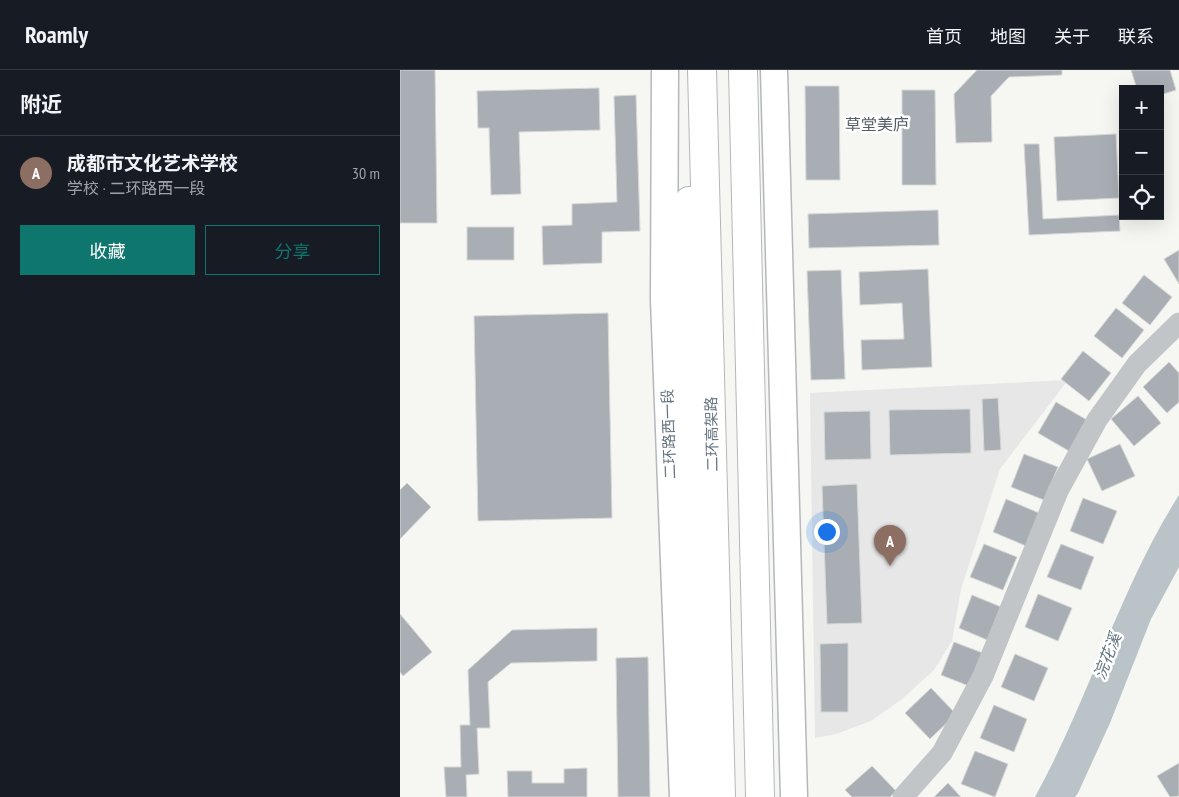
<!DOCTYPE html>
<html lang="zh">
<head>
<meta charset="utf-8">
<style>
	:root { --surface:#171b24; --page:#20242c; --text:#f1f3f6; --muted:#9ea1a6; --line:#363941; --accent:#0f766e }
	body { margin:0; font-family:"PT Sans Narrow","Noto Sans SC",sans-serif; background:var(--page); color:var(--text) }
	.controls { position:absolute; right:15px; top:15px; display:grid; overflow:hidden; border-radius:0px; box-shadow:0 5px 20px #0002 }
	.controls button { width:45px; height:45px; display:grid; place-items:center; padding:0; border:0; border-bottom:1px solid var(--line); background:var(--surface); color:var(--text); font:25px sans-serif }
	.you { position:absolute; left:426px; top:461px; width:18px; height:18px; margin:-12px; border:4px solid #fff; border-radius:50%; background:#1a73e8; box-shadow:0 0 0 8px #1a73e833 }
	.badge { display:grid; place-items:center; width:32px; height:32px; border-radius:50%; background:var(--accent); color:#fff; font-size:16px; font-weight:700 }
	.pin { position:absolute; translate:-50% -41px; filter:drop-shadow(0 1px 2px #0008) }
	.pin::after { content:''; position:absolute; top:26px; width:18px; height:15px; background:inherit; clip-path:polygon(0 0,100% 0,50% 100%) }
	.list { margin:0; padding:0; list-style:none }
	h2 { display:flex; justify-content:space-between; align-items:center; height:65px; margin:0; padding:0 20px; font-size:21px }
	h2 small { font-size:16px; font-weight:400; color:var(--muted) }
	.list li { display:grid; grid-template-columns:32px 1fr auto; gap:15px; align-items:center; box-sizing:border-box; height:75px; padding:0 20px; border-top:1px solid var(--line) }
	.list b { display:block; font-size:19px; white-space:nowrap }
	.list p { margin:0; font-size:16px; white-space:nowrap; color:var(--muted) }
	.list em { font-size:16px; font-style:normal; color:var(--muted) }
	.actions { display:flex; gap:10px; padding:15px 20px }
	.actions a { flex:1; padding:11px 0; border:1px solid var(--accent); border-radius:0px; text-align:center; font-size:18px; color:var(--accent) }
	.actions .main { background:var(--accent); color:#fff }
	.icon { flex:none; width:28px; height:28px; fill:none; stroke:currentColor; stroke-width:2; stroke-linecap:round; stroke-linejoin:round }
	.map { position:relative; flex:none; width:779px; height:727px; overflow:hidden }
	header { display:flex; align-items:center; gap:30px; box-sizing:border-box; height:70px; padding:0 25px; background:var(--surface); border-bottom:1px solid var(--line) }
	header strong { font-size:24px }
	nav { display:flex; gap:28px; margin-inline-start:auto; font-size:18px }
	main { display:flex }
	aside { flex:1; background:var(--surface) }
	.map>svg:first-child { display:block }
	.built { fill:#e6e7e6 }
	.water { fill:#b9c3c8 }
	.building { fill:#a8aeb4; stroke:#d7d7d5 }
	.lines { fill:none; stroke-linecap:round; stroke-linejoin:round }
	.major-casing { stroke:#b4b8bc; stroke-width:29 }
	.highway-casing { stroke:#b4b7ba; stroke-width:30 }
	.minor { stroke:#c1c5c8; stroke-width:21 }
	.major { stroke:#fff; stroke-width:26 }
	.highway { stroke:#fff; stroke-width:28 }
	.labels { text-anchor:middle; stroke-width:5; stroke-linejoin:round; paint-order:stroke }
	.street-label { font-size:15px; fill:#667482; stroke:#fff }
	.neighbourhood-label { font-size:16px; fill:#535d68; stroke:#fff }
	.water-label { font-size:16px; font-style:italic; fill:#62757f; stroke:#fff }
</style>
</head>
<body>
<header>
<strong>Roamly</strong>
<nav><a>首页</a><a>地图</a><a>关于</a><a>联系</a></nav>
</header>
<main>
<aside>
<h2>附近<small></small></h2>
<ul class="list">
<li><span class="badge" style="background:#8d6e63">A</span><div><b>成都市文化艺术学校</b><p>学校 · 二环路西一段</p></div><em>30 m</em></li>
</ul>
<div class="actions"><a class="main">收藏</a><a>分享</a></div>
</aside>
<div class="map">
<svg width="779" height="727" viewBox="0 0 779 727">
	<rect width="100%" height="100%" fill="#f6f6f2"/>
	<path class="built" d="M668 310 600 399 561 519 552 571 534 600 502 629 471 651 436 664 415 668 410 323Z"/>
	<path class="water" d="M779 425V497L751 549 710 653 678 723 675 727H635C689 629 719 520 779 425Z"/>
	<g class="building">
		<path d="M0 0H35L37 153H0Z"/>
		<path d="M577 0H662V5L609 7 591 26 592 72 556 73 554 24Z"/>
		<path d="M731 0H770L776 20 760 25V19H737Z"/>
		<path d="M405 16H439L440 110H406Z"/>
		<path d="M199 18 200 60 119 62 121 124 91 125 89 58H78L77 21Z"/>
		<path d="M502 20H535L536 115H502Z"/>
		<path d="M236 25 240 161 202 162V193L143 195 142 156 172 155V134L217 132 214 26Z"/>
		<path d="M716 64 719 128 657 131 654 67Z"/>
		<path d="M624 74H639L643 149 719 145 720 161 629 165Z"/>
		<path d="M538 140 539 175 409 178 408 144Z"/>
		<rect x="67" y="157" width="47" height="33"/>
		<path d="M779 180V214L764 189Z"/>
		<path d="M528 199 532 297 462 300 461 270 504 269 502 233 460 235 459 202Z"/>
		<path d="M441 200 445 309 411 310 407 201Z"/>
		<path d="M744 205 772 227 750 255 722 233Z"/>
		<path d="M716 238 744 260 722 288 694 266Z"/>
		<path d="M208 243 212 448 78 451 74 246Z"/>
		<path d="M683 281 711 303 689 331 661 309Z"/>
		<path d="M769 292 779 303V332L767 343 743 317Z"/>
		<path d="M738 326 761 353 734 376 711 349Z"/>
		<path d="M598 328 601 380 584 381 582 329Z"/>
		<path d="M656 332 687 350 669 381 638 363Z"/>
		<path d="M570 339 571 383 490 385 489 340Z"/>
		<path d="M470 341 471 389 425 390 424 342Z"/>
		<path d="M720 374 735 406 702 421 687 389Z"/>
		<path d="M624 384 658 397 644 430 611 417Z"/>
		<path d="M7 413 31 437 0 469V420Z"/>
		<path d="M457 414 462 553 427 554 422 416Z"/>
		<path d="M683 428 717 441 703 474 670 461Z"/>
		<path d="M606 429 639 443 626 476 593 462Z"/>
		<path d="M584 474 617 487 603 520 570 507Z"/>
		<path d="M661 474 694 487 681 520 647 507Z"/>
		<path d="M638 524 672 538 658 571 625 557Z"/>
		<path d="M572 525 606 539 592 572 559 558Z"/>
		<path d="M0 544 32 582 3 606 0 602Z"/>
		<path d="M197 558V591L111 593 88 612 90 658H77L79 704 66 705 67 727H46L44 697H61L60 655H70L68 600 112 560Z"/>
		<path d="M554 572 588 585 574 618 541 605Z"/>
		<path d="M448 573V642H421L420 574Z"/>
		<path d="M615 584 648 598 634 631 601 617Z"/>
		<path d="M248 587 250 727H218L216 588Z"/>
		<path d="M531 618 556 644 530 669 505 643Z"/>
		<path d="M594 635 627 649 614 682 580 668Z"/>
		<path d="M575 681 608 694 595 727 561 714Z"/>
		<path d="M779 693V726L770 727 757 706Z"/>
		<path d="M472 696 496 721 490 727H452L445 720Z"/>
		<path d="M187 698V727H108L107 701H132V713H164V699Z"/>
		<path d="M548 713 561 727H534Z"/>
	</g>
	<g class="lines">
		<g class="major-casing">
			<g id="major">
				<path d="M265 0 264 230 283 727"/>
				<path d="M374 0 394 727"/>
			</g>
		</g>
		<g class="highway-casing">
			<g id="highway">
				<path d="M302 0 321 727"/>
				<path d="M343 0 360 727"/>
				<path d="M289 131 285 251 300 727"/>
			</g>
		</g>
		<path class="minor" d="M503 727 542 683 583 606 658 421 697 350 737 294 779 253"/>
		<use href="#major" class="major"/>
		<use href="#highway" class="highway"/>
	</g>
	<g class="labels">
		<g class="street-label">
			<text transform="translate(269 364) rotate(-92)" y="5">二环路西一段</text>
			<text transform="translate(312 364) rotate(-91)" y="5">二环高架路</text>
		</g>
		<g class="neighbourhood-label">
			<text x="477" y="60">草堂美庐</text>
		</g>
		<g class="water-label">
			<text transform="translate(707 586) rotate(-69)" y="6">浣花溪</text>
		</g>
	</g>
</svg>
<div class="controls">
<button>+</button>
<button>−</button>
<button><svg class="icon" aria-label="locate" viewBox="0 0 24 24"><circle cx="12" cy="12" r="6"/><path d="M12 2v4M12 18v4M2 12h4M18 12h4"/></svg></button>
</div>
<div class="you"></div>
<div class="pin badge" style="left:490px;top:496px;background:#8d6e63">A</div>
</div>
</main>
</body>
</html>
